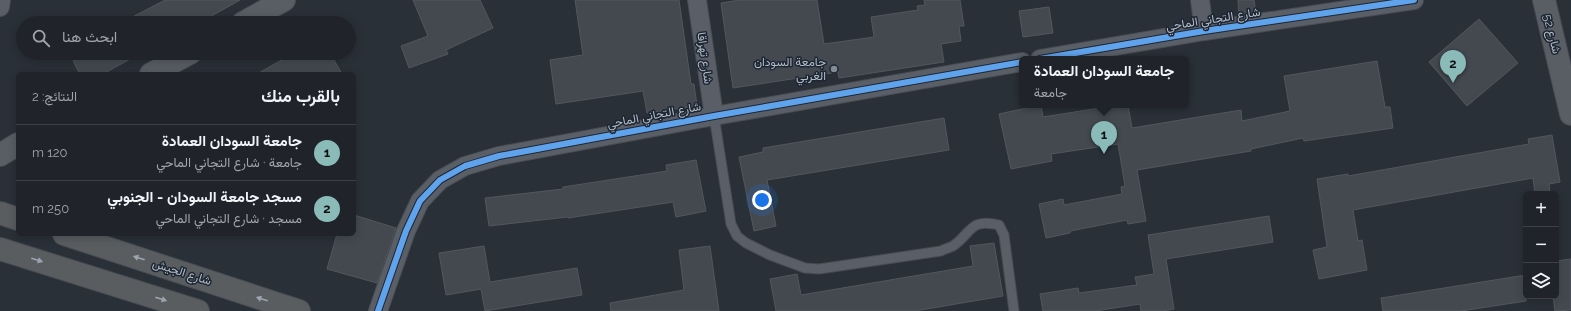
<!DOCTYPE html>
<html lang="ar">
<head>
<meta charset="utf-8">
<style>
	:root { --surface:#20242a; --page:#2d3036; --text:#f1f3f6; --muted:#a2a4a8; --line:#3d4147; --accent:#8bbbb9 }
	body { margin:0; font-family:Raleway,Vazirmatn,sans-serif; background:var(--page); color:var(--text); direction:rtl }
	.controls { position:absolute; right:12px; bottom:12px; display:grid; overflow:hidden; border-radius:6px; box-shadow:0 2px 10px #0003 }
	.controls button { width:36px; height:36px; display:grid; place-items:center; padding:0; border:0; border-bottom:1px solid var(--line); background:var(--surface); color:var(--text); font:20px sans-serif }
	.you { position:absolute; left:762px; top:200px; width:14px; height:14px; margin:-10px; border:3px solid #fff; border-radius:50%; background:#1a73e8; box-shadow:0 0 0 6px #1a73e833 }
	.badge { display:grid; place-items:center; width:26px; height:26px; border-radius:50%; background:var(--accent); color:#111; font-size:13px; font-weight:700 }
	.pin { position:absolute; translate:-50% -33px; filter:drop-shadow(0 1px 2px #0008) }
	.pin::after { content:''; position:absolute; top:21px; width:14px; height:12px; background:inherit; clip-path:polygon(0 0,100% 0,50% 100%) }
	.popup { position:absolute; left:1019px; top:56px; width:170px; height:52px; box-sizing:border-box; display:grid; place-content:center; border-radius:6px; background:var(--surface); filter:drop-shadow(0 1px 3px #0005); font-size:13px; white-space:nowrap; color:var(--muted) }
	.popup b { font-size:15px; color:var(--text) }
	.popup::after { content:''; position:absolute; left:50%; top:100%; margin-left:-8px; border:8px solid transparent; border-top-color:var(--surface) }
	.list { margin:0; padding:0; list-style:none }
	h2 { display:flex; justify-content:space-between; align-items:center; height:52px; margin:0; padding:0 16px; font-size:17px }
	h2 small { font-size:13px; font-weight:400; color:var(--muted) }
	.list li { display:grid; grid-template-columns:26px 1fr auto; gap:12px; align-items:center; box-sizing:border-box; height:56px; padding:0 16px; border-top:1px solid var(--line) }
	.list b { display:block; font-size:15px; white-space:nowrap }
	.list p { margin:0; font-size:13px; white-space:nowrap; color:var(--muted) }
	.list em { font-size:13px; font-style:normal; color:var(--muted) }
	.icon { flex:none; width:22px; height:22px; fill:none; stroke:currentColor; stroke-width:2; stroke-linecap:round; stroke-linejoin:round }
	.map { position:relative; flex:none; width:1571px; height:311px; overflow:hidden; direction:ltr }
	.search { position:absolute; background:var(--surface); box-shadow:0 2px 10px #0003; left:16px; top:16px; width:340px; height:44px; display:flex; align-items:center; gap:10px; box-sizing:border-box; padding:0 14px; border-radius:22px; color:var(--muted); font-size:15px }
	.panel { position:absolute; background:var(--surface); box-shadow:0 2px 10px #0003; left:16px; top:72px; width:340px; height:164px; border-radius:6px; direction:rtl }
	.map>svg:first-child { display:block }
	.building { fill:#444950; stroke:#52575f }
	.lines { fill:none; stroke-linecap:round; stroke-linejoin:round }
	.lane-casing { stroke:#484c53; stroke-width:11 }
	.street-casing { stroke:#484c53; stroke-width:20 }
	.secondary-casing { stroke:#484c53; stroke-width:24 }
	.highway-casing { stroke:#474c53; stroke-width:24 }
	.lane { stroke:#5a5e66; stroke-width:9 }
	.street { stroke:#5a5e66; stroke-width:18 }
	.secondary { stroke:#595d64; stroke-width:22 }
	.highway { stroke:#5a5d60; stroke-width:22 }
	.cycleway-casing { stroke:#1d2633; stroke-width:8 }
	.cycleway { stroke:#60a3ed; stroke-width:6 }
	.oneway { fill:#9ea4af }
	.poi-dot { fill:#848b96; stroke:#1d2633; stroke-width:1.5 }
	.labels { text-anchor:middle; stroke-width:3; stroke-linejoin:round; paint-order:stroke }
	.street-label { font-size:12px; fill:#b4bcc9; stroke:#1d2633 }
	.poi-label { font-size:12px; fill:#b4bcc9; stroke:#1d2633; text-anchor:end }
</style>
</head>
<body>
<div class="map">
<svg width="1571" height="311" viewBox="0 0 1571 311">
	<rect width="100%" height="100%" fill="#2a3038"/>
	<g class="building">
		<path d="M165 0H240L199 23H121Z"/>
		<path d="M413 0H480L493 28 446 50 448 54 409 68 401 46 428 36Z"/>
		<path d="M575 0H679L691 84H694L697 106 647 113 643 91 556 104 550 60 583 55Z"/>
		<path d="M740 0H817L824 44 874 37 871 17 918 10 917 6 925 5 924 0H960L964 26H959L961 41 941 44 944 62 839 78 838 72 733 88 721 3Z"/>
		<path d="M1238 0H1254L1256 13 1239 15Z"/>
		<path d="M1049 7 1053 33 1023 37 1019 11Z"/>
		<path d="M1479 19 1518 63 1467 106 1429 62Z"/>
		<path d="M89 53H141L103 74H80L73 61Z"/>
		<path d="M294 53H330L342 74H257Z"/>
		<path d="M1377 61 1385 107H1390L1393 128 1304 141 1303 138 1251 149V151L1137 170 1146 221 1128 224 1127 220 1070 231V233L1046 238 1039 204 1063 199 1064 205 1122 194 1121 187 1125 186 1118 144 1051 154 1052 161 1011 169 999 114 1041 105 1043 117 1106 107 1105 105H1128L1132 128 1241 110 1242 121 1290 111 1284 76Z"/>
		<path d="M944 118 949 150 767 180 776 226 754 231 739 157 763 152V148Z"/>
		<path d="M1552 135 1560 182 1549 184 1550 194H1535L1533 178 1353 210 1358 241 1362 240 1367 270 1319 279 1313 250 1327 247 1317 179 1348 174V176L1529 144 1528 139Z"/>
		<path d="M696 160 706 211 676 217 673 202 568 218 567 217 489 226 485 198 563 189V187L667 171 666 165Z"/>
		<path d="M354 215 396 228 377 283 327 269 337 234H354Z"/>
		<path d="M1269 216 1273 242 1166 259 1174 309 1163 311H1141L1140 304 1095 311H1043L1040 294 1078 288 1079 293 1137 285 1135 277 1154 274 1148 235Z"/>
		<path d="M994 243 1003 296 915 311H776L770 279 797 274 801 295 973 266 970 246Z"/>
		<path d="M484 246 490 282 577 268 582 295 485 311 481 289 446 295 439 253Z"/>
		<path d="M710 246 719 311H611L610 303 684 290 679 250Z"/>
		<path d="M1571 259V310L1555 311 1553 296H1556V261Z"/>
		<path d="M1526 275V301L1461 311H1383L1381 298Z"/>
	</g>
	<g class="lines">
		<g class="lane-casing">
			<path id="lane" d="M714 116 731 224 737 236 746 243 770 255 805 268 819 269 941 251C944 249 949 248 953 246 972 233 969 218 999 225L1004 235 1014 311"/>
		</g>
		<g class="street-casing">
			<g id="street">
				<path d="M697 0 714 116"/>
				<path d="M1200 0 1204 31"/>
				<path d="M0 7 1 0"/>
				<path d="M1040 59 1204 31 1414 0"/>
				<path d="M378 311 406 231 420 201 440 180 465 166 499 156 714 116 1022 62"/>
			</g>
		</g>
		<g class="secondary-casing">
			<g id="secondary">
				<path d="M1544 0 1571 114"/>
				<path d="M243 23 284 0"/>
				<path d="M151 74 190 53"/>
				<path d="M0 155 18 144"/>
			</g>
		</g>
		<g class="highway-casing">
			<g id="highway">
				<path d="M0 213 18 219"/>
				<path d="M64 234 299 311"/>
				<path d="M0 249 198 311"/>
			</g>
		</g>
		<use href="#lane" class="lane"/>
		<use href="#street" class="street"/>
		<use href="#secondary" class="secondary"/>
		<use href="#highway" class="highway"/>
		<g class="cycleway-casing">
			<g id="cycleway">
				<path d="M1040 59 1204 31 1414 0"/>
				<path d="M378 311 406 231 420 201 440 180 465 166 499 156 714 116 1022 62"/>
			</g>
		</g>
		<use href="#cycleway" class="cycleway"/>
	</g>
	<defs><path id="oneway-solid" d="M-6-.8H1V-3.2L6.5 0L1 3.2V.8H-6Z"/></defs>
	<g class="oneway">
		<use href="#oneway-solid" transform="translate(139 258) rotate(-162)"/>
		<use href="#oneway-solid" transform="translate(37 260) rotate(17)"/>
		<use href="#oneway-solid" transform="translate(161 299) rotate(18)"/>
		<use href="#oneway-solid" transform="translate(262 299) rotate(-162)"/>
	</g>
	<circle class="poi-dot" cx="834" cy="69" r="4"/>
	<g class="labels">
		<g class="street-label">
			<text transform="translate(1213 19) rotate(-9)" y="4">شارع التجاني الماحي</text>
			<text transform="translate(1552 34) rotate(76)" y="4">شارع 52</text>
			<text transform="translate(705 58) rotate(82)" y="4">شارع تهراقا</text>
			<text transform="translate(654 115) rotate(-11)" y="4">شارع التجاني الماحي</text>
			<text transform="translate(182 272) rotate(18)" y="4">شارع الجيش</text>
		</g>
		<g class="poi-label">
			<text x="826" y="66">جامعة السودان<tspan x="826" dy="14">الغربي</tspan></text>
		</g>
	</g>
</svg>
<div class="controls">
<button>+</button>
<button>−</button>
<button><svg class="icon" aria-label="layers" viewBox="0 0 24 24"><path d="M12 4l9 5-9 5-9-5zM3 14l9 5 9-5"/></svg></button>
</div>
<div class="you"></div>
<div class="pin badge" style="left:1104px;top:154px">1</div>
<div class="popup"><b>جامعة السودان العمادة</b>جامعة</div>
<div class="pin badge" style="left:1453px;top:83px">2</div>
<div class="search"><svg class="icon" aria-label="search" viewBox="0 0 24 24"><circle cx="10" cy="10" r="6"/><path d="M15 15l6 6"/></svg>ابحث هنا</div>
<section class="panel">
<h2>بالقرب منك<small>النتائج: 2</small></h2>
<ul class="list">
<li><span class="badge">1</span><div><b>جامعة السودان العمادة</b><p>جامعة · شارع التجاني الماحي</p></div><em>120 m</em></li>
<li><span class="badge">2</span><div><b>مسجد جامعة السودان - الجنوبي</b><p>مسجد · شارع التجاني الماحي</p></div><em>250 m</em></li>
</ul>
</section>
</div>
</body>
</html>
